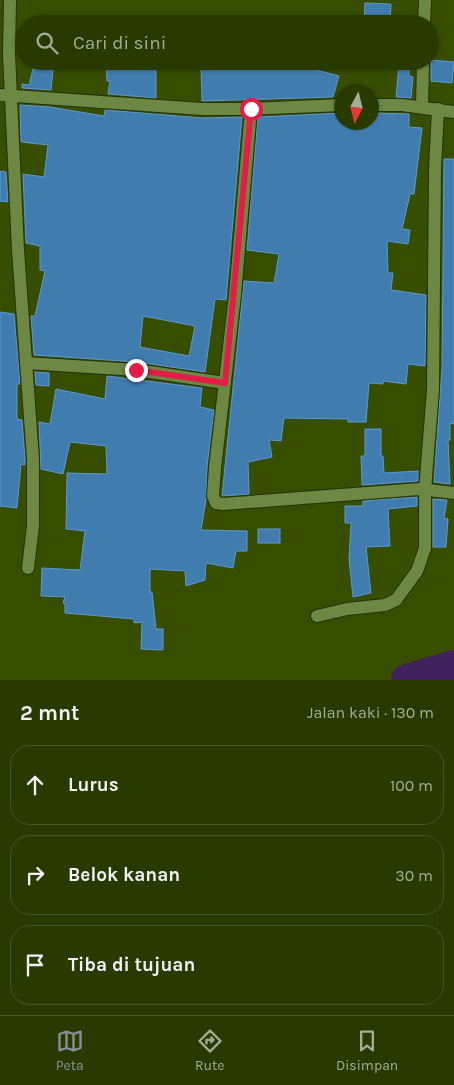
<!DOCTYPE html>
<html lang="id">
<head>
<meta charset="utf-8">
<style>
	:root { --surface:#293a00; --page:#35450f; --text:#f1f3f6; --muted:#a5ad99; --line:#455422; --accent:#8c9099 }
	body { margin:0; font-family:Karla,sans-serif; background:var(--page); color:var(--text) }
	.compass { position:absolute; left:334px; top:85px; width:45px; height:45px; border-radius:50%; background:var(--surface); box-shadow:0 1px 4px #0004; rotate:187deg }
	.stop { position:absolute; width:15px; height:15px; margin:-11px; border:4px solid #e11d48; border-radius:50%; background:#fff }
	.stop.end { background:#e11d48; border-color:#fff; box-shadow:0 1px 5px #0008 }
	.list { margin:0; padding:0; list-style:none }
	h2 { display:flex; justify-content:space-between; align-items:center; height:65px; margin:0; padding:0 20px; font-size:21px }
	h2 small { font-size:16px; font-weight:400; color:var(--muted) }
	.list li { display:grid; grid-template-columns:32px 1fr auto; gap:15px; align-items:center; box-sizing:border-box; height:80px; margin:0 10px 10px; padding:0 10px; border:1px solid var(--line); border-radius:20px }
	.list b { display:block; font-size:19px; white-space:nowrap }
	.list em { font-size:16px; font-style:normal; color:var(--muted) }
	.icon { flex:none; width:28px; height:28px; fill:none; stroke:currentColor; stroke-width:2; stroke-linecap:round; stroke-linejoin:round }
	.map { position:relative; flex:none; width:454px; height:680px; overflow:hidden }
	.search { position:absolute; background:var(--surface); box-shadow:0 1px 4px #0004; left:15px; right:15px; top:15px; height:55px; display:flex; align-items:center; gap:12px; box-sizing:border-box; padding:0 18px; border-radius:28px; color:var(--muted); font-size:19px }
	.sheet { height:335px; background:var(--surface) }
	nav { display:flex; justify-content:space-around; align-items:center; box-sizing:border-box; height:70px; border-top:1px solid var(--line); background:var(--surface); font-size:14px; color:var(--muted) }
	nav a { display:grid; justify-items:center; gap:2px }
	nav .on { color:var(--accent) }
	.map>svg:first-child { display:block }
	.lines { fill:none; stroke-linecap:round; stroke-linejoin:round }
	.river { stroke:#42215f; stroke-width:32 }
	.building { fill:#407cae; stroke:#5d99ce; fill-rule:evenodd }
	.minor-casing { stroke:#24310c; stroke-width:14 }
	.minor { stroke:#6d8842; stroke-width:12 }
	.route { stroke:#e11d48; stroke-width:6 }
</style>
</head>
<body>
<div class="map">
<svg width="454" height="680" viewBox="0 0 454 680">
	<rect width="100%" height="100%" fill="#374e00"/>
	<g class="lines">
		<path class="river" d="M407 680 454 666"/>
	</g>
	<g class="building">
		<path d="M365 3 391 4 390 22 364 21Z"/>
		<path d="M431 60 454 62 452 83 431 81Z"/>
		<path d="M35 61H51L50 70H53L51 90 22 88V84L29 85Z"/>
		<path d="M106 61 156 64V98L108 94 110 81H107Z"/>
		<path d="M235 61H302L301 66 339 76 333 97 202 101 201 68 234 67Z"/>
		<path d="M399 64 409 65V76L413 77 411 98 396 97Z"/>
		<path d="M20 105 50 107 104 116 105 110 202 118 242 117 226 300 215 299 205 372 137 362 34 355 31 316H35L45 271 40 270V246L26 243 23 174 44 177 48 145 21 142ZM143 316 195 326 189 356 140 347Z"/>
		<path d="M342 113V122H372V113L409 114V127L422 128 414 194H410L402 229 410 230 408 244 387 241 388 273H393L391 290 426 295 425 366 408 364 406 384 383 381V384L369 383 366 422H348V419L284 418 281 441 269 440 272 457 248 462 249 494 222 496 244 281 274 283 279 254 247 250 258 117Z"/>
		<path d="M444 159H454V424L450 423V440H448L450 484 434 482 442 368Z"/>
		<path d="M0 171 6 172 8 202 0 201Z"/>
		<path d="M0 312 14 314 20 384H17V419L22 420 25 459V465L21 464 17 508 0 506Z"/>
		<path d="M35 372 49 373V386L36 385Z"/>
		<path d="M107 376 202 388 200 407 214 410 207 467 206 500 201 530 247 531V551H236L233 568 206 563 205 580 186 586 185 571 150 569V592H152L156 629H163V650L141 649 142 622 134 623V619L65 613V604L63 603 65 597 41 596 42 568 80 570 85 531 66 529 67 473 107 474 106 446 70 442 63 474 41 469 39 422 50 424 56 389 105 399Z"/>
		<path d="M365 429H381V456H383L384 473 418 471V481L362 485 361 456H365Z"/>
		<path d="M417 497V506L388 509 390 546 366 547 371 593 353 597 349 559 351 523H345V506H363V501Z"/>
		<path d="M433 499 447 500 444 518 448 519 446 547H433Z"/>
		<rect x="258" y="529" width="22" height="14"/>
	</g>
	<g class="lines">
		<g class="minor-casing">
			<g id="minor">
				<path d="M10 0 9 54 18 250 33 459V526L28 568"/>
				<path d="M424 24 425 0"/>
				<path d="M0 95 202 109H251L235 295 215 468 213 496 216 503 223 504 420 489 454 493"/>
				<path d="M372 105H402L454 112"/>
				<path d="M422 107 423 61"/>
				<path d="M251 109 342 105"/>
				<path d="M26 363 136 370 225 383"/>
				<path d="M317 616 347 609 385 605 396 600 417 571 425 548V490L433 390 435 169 438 109"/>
			</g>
		</g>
		<use href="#minor" class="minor"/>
	</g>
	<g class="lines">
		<path class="route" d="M136 370 225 383 251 109"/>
	</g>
</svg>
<svg class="compass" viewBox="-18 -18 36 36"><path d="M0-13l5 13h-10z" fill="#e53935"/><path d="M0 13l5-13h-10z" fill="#a5ad99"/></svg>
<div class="stop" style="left:251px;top:109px"></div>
<div class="stop end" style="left:136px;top:370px"></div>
<div class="search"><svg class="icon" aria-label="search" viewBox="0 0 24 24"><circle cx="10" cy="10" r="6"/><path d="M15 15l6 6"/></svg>Cari di sini</div>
</div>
<section class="sheet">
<h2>2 mnt<small>Jalan kaki · 130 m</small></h2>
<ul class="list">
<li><svg class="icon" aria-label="ahead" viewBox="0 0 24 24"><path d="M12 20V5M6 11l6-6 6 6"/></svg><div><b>Lurus</b></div><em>100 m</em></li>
<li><svg class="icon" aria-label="right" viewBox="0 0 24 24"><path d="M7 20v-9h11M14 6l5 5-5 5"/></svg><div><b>Belok kanan</b></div><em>30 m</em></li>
<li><svg class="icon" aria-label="arrive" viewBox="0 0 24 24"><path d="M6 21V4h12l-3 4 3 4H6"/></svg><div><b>Tiba di tujuan</b></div></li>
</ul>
</section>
<nav>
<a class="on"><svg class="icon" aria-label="map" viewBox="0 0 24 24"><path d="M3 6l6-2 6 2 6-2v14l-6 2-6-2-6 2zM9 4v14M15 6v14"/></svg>Peta</a>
<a><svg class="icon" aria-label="directions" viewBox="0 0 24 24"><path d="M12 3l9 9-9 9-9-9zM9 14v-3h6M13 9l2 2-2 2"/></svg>Rute</a>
<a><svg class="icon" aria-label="saved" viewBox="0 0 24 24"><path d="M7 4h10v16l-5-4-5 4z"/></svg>Disimpan</a>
</nav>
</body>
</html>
